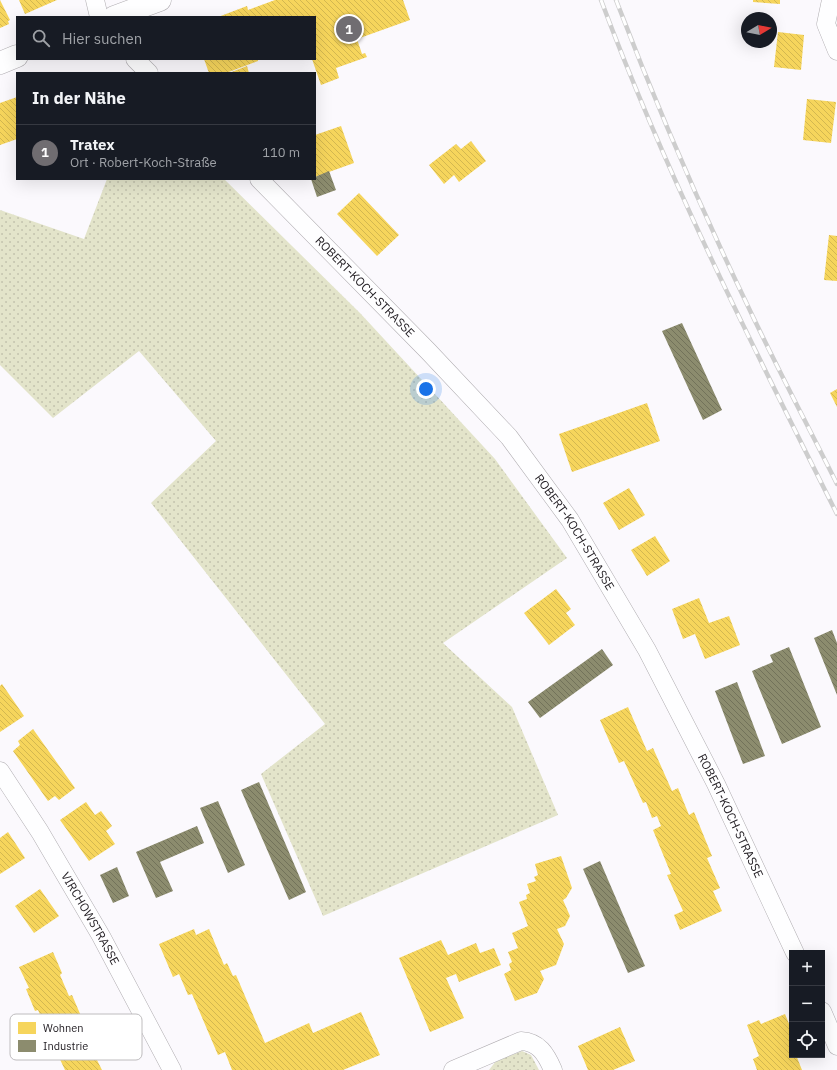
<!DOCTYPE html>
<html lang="de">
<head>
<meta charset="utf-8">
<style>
	:root { --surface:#171b24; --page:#242831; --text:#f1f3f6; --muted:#9ea1a6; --line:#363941; --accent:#706d71 }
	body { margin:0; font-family:"IBM Plex Sans",sans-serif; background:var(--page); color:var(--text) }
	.controls { position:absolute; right:12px; bottom:12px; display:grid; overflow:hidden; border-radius:0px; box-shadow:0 4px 16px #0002 }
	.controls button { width:36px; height:36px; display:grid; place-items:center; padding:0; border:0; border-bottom:1px solid var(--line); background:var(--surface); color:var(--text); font:20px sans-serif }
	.compass { position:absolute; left:741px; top:12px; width:36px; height:36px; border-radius:50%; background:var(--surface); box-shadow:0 4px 16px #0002; rotate:80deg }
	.you { position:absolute; left:426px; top:389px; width:14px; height:14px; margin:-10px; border:3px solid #fff; border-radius:50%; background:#1a73e8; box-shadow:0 0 0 6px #1a73e833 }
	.badge { display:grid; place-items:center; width:26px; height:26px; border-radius:50%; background:var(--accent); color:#fff; font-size:13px; font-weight:700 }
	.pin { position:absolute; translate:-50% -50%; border:2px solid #fff; box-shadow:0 1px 4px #0006 }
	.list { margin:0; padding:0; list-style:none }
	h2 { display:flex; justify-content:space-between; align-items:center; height:52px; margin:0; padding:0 16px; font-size:17px }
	h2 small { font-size:13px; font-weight:400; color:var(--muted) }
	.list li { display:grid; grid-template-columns:26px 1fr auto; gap:12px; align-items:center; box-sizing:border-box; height:56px; padding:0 16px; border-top:1px solid var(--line) }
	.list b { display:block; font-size:15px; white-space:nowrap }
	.list p { margin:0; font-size:13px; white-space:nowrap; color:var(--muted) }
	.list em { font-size:13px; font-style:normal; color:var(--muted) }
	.icon { flex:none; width:22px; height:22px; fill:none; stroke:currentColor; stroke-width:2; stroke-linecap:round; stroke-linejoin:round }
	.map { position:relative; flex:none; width:837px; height:1070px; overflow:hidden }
	.search { position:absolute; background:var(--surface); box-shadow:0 4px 16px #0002; left:16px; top:16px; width:300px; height:44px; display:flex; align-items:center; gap:10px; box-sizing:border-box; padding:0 14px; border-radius:0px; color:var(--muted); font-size:15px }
	.panel { position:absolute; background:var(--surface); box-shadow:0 4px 16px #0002; left:16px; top:72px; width:300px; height:108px; border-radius:0px }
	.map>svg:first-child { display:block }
	.grass { fill:url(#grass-dots) }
	.homes { fill:url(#homes-back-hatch) }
	.industry { fill:url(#industry-back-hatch) }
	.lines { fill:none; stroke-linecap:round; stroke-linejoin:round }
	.minor-casing { stroke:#b0adb1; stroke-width:19 }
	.tertiary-casing { stroke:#b0adb1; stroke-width:23 }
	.minor { stroke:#fefeff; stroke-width:18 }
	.tertiary { stroke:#fefeff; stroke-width:22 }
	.rail-casing { stroke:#cdcdcd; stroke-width:4.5 }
	.rail { stroke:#fff; stroke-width:3; stroke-dasharray:9; stroke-linecap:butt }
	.labels { text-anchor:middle; stroke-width:4; stroke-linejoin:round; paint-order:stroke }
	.street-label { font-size:12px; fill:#252126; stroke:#fff }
	.key { fill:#fff; stroke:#bebcbe; stroke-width:1 }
	.key-label { font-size:11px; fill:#252126 }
</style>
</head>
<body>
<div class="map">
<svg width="837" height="1070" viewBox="0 0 837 1070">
	<defs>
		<pattern id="grass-dots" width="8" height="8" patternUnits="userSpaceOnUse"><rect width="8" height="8" fill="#e3e4ca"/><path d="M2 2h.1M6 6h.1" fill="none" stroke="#c3c3ad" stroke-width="1.8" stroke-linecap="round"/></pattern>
		<pattern id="homes-back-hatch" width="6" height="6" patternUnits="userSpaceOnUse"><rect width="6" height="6" fill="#f6d55c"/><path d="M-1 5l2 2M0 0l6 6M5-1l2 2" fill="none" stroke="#d3b750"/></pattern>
		<pattern id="industry-back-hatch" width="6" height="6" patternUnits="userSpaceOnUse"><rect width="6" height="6" fill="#8c8c6e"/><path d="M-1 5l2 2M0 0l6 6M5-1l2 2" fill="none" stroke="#72725a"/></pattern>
	</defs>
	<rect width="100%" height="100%" fill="#fbf9fd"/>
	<g class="grass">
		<path d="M107 179H224L360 313 495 459 567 558 443 643 512 707 558 815 323 916 261 774 325 724 151 503 216 441 139 351 53 418 0 365V210L84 239Z"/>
		<path d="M522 1051 531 1055 539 1070H489L496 1061Z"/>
	</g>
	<g class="homes">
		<path d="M0 0 10 20 8 21 9 24 0 28Z"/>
		<path d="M19 0H57L25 14Z"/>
		<path d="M275 0H403L410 20 357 39 362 54 365 53 367 57 336 68 339 78 321 85 312 59H315V17H218L247 6 248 10Z"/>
		<path d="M753 0H780V4L753 2Z"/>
		<path d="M778 32 804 35 801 70 774 67Z"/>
		<path d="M204 59H258V61L226 73H209Z"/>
		<path d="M247 66 249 73H229Z"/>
		<path d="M17 97V139L0 145V103Z"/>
		<path d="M807 99 836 102 831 143 803 140Z"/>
		<path d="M341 126 354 163 315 177V135Z"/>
		<path d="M471 141 486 161 459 182 454 175 444 184 429 165 456 144 461 149Z"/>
		<path d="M359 193 399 235 377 256 337 214Z"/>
		<path d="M829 235 837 236V281L824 280Z"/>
		<path d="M837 389V407L830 393Z"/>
		<path d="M647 403 660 441 572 472 559 434Z"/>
		<path d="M629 488 645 515 619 530 603 503Z"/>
		<path d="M655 536 670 561 647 576 631 550Z"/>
		<path d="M556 589 571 609 566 613 575 625 549 645 524 613Z"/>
		<path d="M699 598 709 623 729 616 740 645 705 659 695 634 683 639 672 609Z"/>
		<path d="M2 684 24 716 0 732V686Z"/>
		<path d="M628 707 647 751 653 748 672 791 678 788 689 815 694 812 712 856 707 858 720 888 713 891 722 911 680 930 674 915 683 911 667 875 671 874 653 830 661 826 657 816 652 818 646 802 643 803 624 761 619 763 600 720Z"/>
		<path d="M33 729 75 788 59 800 55 796 48 801 13 751 20 745 18 741Z"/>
		<path d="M86 802 95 815 101 811 112 826 106 831 115 844 89 861 60 820Z"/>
		<path d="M8 832 25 858 0 874V838Z"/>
		<path d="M561 856 572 888 566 898 563 900 570 916 565 926 557 929 564 944 556 965 540 971 544 979 537 993 515 1001 504 974 511 970 509 964 512 962 508 952 518 948 512 933 528 926 519 902 527 899 526 895 530 893 527 884 536 881 534 877 538 875 535 864Z"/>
		<path d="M40 889 59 916 34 933 15 906Z"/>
		<path d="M194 929 196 935 209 929 224 965 227 963 233 976 236 975 265 1043 309 1023 313 1033 361 1012 380 1055 343 1070H232L225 1052 218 1055 192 994 188 995 179 974 173 977 159 944Z"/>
		<path d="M441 940 448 955 476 943 480 953 494 948 501 965 459 982 456 974 446 978 464 1018 430 1032 399 958Z"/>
		<path d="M53 952 62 973 60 975 69 996 72 995 81 1016 78 1017 88 1039 91 1037 101 1059 97 1060 102 1070H65L57 1053 53 1054 44 1032 47 1031 38 1010 35 1011 26 989 29 988 19 967Z"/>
		<path d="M785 1014 792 1031V1055H796L802 1070H757L753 1059 759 1056 747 1025 759 1020 761 1024Z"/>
		<path d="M620 1027 635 1061 613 1070H588L578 1046Z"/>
	</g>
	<g class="industry">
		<path d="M329 171 336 190 317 197 311 179H315V177Z"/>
		<path d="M682 323 722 410 703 420 662 331Z"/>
		<path d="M832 630 837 643V695L814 638Z"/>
		<path d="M789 647 821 727 782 744 752 671 773 662 770 655Z"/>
		<path d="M602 649 613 665 540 718 528 702Z"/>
		<path d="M737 682 765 756 743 764 715 691Z"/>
		<path d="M259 782 306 892 289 900 241 790Z"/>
		<path d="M218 801 245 865 228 873 200 808Z"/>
		<path d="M197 826 204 843 160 862 173 891 156 898 136 852Z"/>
		<path d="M600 861 645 966 628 973 583 869Z"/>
		<path d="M117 867 129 896 113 903 100 875Z"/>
	</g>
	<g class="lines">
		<g class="minor-casing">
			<g id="minor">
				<path d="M95 0 99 17"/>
				<path d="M831 0 826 24 837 51"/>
				<path d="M135 59 149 73"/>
				<path id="s1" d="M259 179 428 351 509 437 570 520 647 650 716 784 795 953"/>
				<path id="s2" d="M0 771 40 832 101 936 172 1070"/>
				<path d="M822 1011 837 1046"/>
				<path d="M453 1070 521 1041C539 1042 546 1054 553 1070"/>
			</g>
		</g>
		<g class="tertiary-casing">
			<g id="tertiary">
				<path d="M114 17 160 0"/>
				<path d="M0 63 17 56"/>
			</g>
		</g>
		<use href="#minor" class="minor"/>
		<use href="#tertiary" class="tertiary"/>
		<g class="rail-casing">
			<g id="rail">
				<path d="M601 0C667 177 752 345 837 514"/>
				<path d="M616 0C655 102 698 202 745 300 774 362 806 422 837 484"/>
			</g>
		</g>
		<use href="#rail" class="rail"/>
	</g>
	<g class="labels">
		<g class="street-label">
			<text dy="4" stroke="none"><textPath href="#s1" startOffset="151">ROBERT-KOCH-STRASSE</textPath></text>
			<text dy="4" stroke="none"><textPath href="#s1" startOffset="475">ROBERT-KOCH-STRASSE</textPath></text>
			<text dy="4" stroke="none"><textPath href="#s1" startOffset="799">ROBERT-KOCH-STRASSE</textPath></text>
			<text dy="4" stroke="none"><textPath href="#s2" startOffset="173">VIRCHOWSTRASSE</textPath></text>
		</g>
	</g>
	<rect x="10" y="1014" width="132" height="46" rx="6" class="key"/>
	<rect x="18" y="1022" width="18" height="12" fill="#f6d55c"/>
	<rect x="18" y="1040" width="18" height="12" fill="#8c8c6e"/>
	<g class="key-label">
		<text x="43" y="1032">Wohnen</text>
		<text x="43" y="1050">Industrie</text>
	</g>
</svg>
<div class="controls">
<button>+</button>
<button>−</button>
<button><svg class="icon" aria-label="locate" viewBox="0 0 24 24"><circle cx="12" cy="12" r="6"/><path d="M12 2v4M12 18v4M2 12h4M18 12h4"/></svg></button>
</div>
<svg class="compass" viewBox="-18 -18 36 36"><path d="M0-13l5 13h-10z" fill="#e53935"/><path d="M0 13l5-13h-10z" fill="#9ea1a6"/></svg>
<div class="you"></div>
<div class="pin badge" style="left:349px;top:29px">1</div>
<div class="search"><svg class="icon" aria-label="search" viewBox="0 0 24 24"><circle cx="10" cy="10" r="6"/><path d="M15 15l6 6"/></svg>Hier suchen</div>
<section class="panel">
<h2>In der Nähe<small></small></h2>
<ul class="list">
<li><span class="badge">1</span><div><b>Tratex</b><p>Ort · Robert-Koch-Straße</p></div><em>110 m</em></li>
</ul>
</section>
</div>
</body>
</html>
